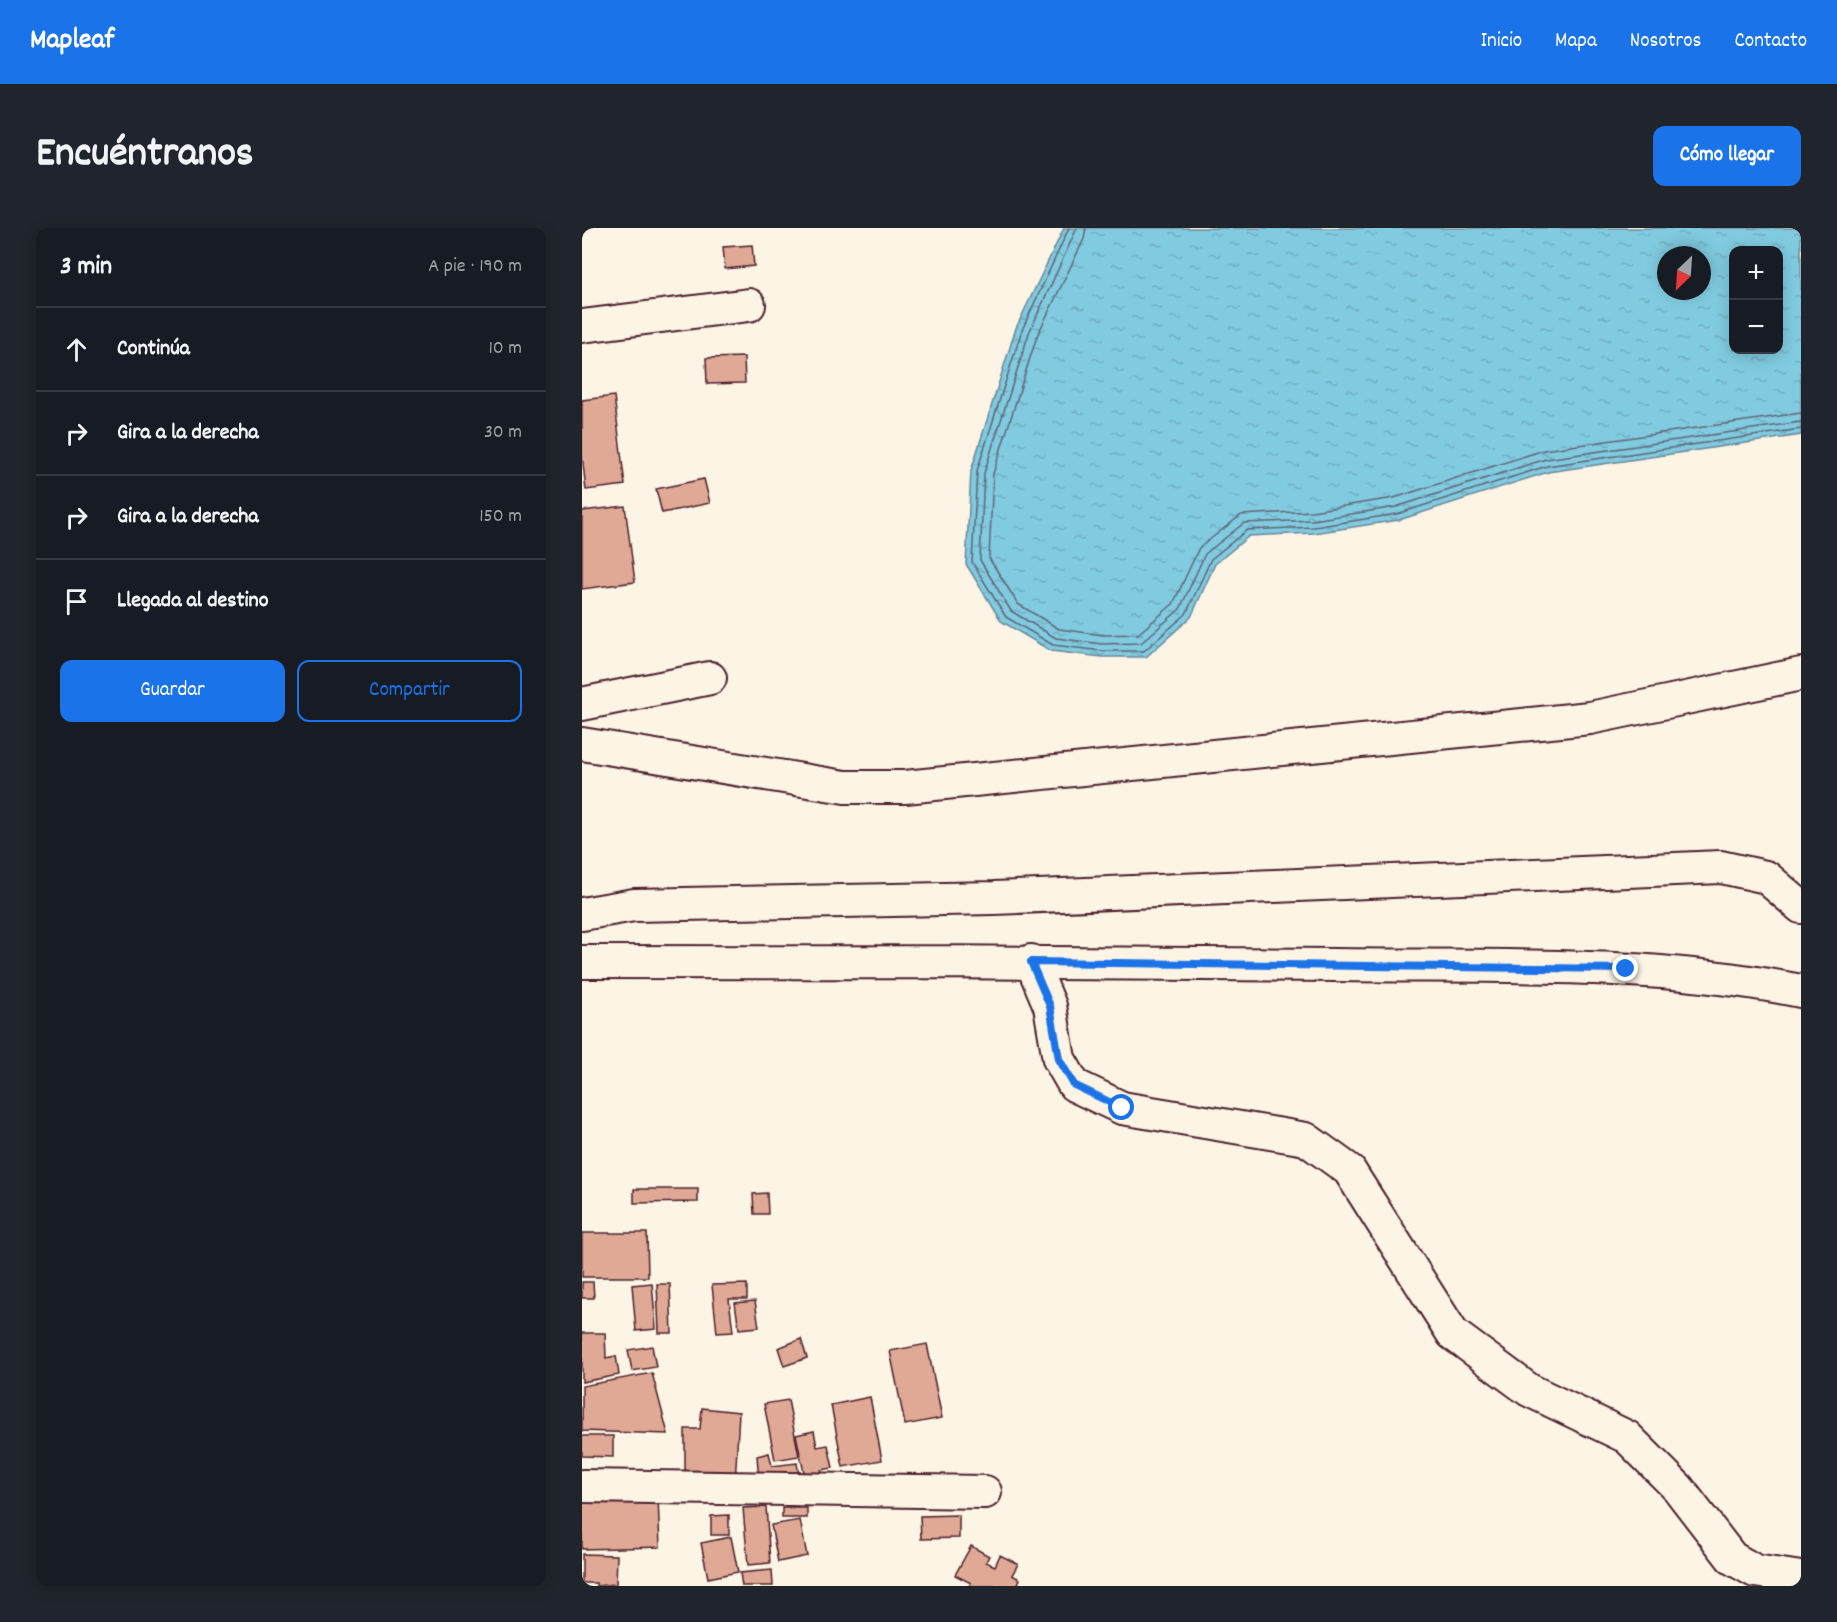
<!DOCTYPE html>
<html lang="es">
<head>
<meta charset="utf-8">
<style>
	:root { --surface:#171b24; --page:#20242c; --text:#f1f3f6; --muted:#9ea1a6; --line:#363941; --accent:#1a73e8 }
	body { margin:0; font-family:Dekko,sans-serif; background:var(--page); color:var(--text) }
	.controls { position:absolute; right:18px; top:18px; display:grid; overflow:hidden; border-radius:12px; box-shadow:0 3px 15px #0003 }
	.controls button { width:54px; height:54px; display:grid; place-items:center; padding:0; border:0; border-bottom:2px solid var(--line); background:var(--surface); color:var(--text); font:30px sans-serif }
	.compass { position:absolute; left:1075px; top:18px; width:54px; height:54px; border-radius:50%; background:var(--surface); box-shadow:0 3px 15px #0003; rotate:205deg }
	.stop { position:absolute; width:18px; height:18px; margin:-14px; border:4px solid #1a73e8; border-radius:50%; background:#fff }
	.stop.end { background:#1a73e8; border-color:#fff; box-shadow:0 2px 6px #0008 }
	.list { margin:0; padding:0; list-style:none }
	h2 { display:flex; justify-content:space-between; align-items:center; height:78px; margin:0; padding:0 24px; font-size:26px }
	h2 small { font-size:20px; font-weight:400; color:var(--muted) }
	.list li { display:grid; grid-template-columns:39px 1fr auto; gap:18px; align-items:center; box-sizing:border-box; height:84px; padding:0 24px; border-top:2px solid var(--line) }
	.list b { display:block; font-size:22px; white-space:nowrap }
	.list em { font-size:20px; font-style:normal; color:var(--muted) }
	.actions { display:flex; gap:12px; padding:18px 24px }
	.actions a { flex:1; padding:14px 0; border:2px solid var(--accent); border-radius:12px; text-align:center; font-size:21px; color:var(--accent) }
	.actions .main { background:var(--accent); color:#fff }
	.icon { flex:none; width:33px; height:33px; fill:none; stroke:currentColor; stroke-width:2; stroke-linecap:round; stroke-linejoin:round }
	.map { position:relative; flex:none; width:1219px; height:1358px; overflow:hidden; border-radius:12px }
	header { display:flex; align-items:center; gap:36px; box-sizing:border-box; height:84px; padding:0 30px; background:var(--accent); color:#fff }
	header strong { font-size:28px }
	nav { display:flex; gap:33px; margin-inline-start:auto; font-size:21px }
	.intro { display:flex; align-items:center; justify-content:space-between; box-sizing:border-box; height:144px; padding:0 36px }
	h1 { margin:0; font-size:42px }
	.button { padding:15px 27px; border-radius:12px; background:var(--accent); color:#fff; font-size:21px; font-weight:700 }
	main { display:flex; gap:36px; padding:0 36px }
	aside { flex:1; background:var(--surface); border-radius:12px; box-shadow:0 3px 15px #0003 }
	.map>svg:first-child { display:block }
	.water { fill:url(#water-ripples); stroke:#6a8698; stroke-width:1.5; fill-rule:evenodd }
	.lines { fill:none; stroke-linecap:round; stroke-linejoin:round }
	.shore { stroke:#606473; stroke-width:1.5 }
	.building { fill:#dfa995; stroke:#4a1f2b; stroke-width:1.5 }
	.minor-casing { stroke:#4a1f2b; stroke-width:36 }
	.minor { stroke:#fcf5e5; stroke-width:32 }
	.route { stroke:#1a73e8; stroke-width:8 }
</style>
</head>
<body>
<header>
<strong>Mapleaf</strong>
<nav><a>Inicio</a><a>Mapa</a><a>Nosotros</a><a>Contacto</a></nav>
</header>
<div class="intro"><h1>Encuéntranos</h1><a class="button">Cómo llegar</a></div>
<main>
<aside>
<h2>3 min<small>A pie · 190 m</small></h2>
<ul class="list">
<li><svg class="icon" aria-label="ahead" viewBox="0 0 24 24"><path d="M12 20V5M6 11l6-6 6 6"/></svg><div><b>Continúa</b></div><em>10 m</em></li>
<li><svg class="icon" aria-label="right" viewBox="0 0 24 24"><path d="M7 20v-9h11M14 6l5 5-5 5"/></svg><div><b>Gira a la derecha</b></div><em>30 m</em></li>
<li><svg class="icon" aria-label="right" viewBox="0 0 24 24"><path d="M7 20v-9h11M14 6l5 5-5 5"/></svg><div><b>Gira a la derecha</b></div><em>150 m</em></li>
<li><svg class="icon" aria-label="arrive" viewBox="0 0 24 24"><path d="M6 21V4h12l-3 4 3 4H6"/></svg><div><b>Llegada al destino</b></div></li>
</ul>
<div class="actions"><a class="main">Guardar</a><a>Compartir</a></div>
</aside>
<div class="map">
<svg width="1219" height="1358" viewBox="0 0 1219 1358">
	<defs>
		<pattern id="water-ripples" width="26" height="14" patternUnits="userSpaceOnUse" patternTransform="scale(1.5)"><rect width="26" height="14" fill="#80cbe0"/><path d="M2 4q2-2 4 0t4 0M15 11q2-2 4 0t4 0" fill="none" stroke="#70aec0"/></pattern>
	</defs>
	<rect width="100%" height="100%" fill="#fcf5e5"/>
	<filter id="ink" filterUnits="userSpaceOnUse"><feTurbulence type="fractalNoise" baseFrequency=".0167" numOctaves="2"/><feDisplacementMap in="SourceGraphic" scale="12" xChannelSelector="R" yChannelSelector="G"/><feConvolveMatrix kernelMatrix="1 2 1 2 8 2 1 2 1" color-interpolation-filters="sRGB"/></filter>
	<g filter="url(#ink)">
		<path class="water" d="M482 0H1219V207L966 244 817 292 732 305 667 308 633 336 609 389 564 429H520L469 423 419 393 384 336 389 243 434 100ZM1152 22H1196V122H1152ZM1084 27H1120V63H1084Z"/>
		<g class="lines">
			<g class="shore">
				<path d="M487 0 440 102 395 243 390 334 424 389 471 417 520 423H562L604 386 629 331 665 302 732 299 815 286 965 238 1219 201"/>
				<path d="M495 0 447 105 402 245 398 332 429 383 474 410 520 416 559 415 598 381 623 326 662 295 731 292 814 279 964 231 1219 194"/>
				<path d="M504 0 502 11 455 108 411 246 407 330 436 376 477 401 521 407 556 406 591 376 617 320 659 287 730 283 812 270 962 222 1219 185"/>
			</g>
		</g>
		<g class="building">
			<path d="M170 17 172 38 143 41 141 19Z"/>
			<path d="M162 129 163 155 125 156 124 130Z"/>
			<path d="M32 168 43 257 4 262 0 227V172Z"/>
			<path d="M122 251 128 275 80 285 74 261Z"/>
			<path d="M43 278 53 354 0 361V283Z"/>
			<path d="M52 961H116V974L52 975Z"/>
			<path d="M185 965 186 986H172L171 966Z"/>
			<path d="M0 1005H65L66 1049H0Z"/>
			<path d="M0 1054H11L12 1070H0Z"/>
			<path d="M70 1055 74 1101 54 1103 50 1057Z"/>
			<path d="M75 1056H88L90 1105H77Z"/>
			<path d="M165 1056V1071H147L151 1104 135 1105 130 1057Z"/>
			<path d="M173 1073 177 1099 157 1101 153 1075Z"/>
			<path d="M0 1105H23L24 1130 34 1128 37 1147 0 1154Z"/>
			<path d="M219 1111 225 1130 202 1138 196 1120Z"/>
			<path d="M345 1116 360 1190 323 1197 308 1123Z"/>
			<path d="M70 1118 74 1139 50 1143 46 1122Z"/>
			<path d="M70 1145 86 1206 0 1203V1158Z"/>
			<path d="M288 1169 300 1232 261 1239 249 1177Z"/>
			<path d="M206 1172 217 1228 193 1232 182 1176Z"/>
			<path d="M120 1180 157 1184 153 1256 103 1250V1201H118Z"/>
			<path d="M232 1203 235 1219 246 1217 251 1240 239 1242 240 1246 223 1249 214 1207Z"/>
			<path d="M0 1208H31V1229L0 1228Z"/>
			<path d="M187 1225 190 1238 215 1235 218 1254 177 1252 175 1228Z"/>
			<path d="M76 1269 78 1319 0 1321V1271Z"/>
			<path d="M184 1279 188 1335 166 1337 161 1280Z"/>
			<rect x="200" y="1280" width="25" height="10"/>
			<path d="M147 1287V1307H129V1288Z"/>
			<path d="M377 1287V1310L339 1311 338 1288Z"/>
			<path d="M218 1292 225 1328 196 1334 189 1297Z"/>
			<path d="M149 1309 156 1344 126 1350 119 1315Z"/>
			<path d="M389 1318 407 1328 404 1334 413 1338 418 1327 436 1336 430 1347 438 1351 435 1358H387L389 1355 373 1347Z"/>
			<path d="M0 1326 35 1327 34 1356 14 1358V1355H0Z"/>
			<path d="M190 1342 191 1358H160L158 1345Z"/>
		</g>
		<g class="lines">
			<g class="minor-casing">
				<g id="minor">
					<path d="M0 98 167 77"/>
					<path d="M0 476 128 450"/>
					<path d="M0 516 263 559H323L1008 490 1219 446"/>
					<path d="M0 686 52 677 412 670 1139 639 1184 649 1219 679"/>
					<path d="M449 733 468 778 477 831 492 857 540 880 724 911 767 942 871 1106 947 1162 1045 1209 1096 1260 1150 1330 1173 1343 1219 1350"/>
					<path d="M0 734C252 734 503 734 755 737 909 739 1067 732 1219 763"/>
					<path d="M0 1258 403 1264"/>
				</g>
			</g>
			<use href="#minor" class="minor"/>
		</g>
	</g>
	<g class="lines" filter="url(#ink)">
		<path class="route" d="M540 880 492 857 477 831 468 778 449 734 1044 741"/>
	</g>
</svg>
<div class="controls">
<button>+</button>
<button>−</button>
</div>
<svg class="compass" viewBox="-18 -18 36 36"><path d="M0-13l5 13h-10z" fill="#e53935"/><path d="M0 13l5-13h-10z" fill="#9ea1a6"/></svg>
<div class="stop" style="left:540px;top:880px"></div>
<div class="stop end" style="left:1044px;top:741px"></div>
</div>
</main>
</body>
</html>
